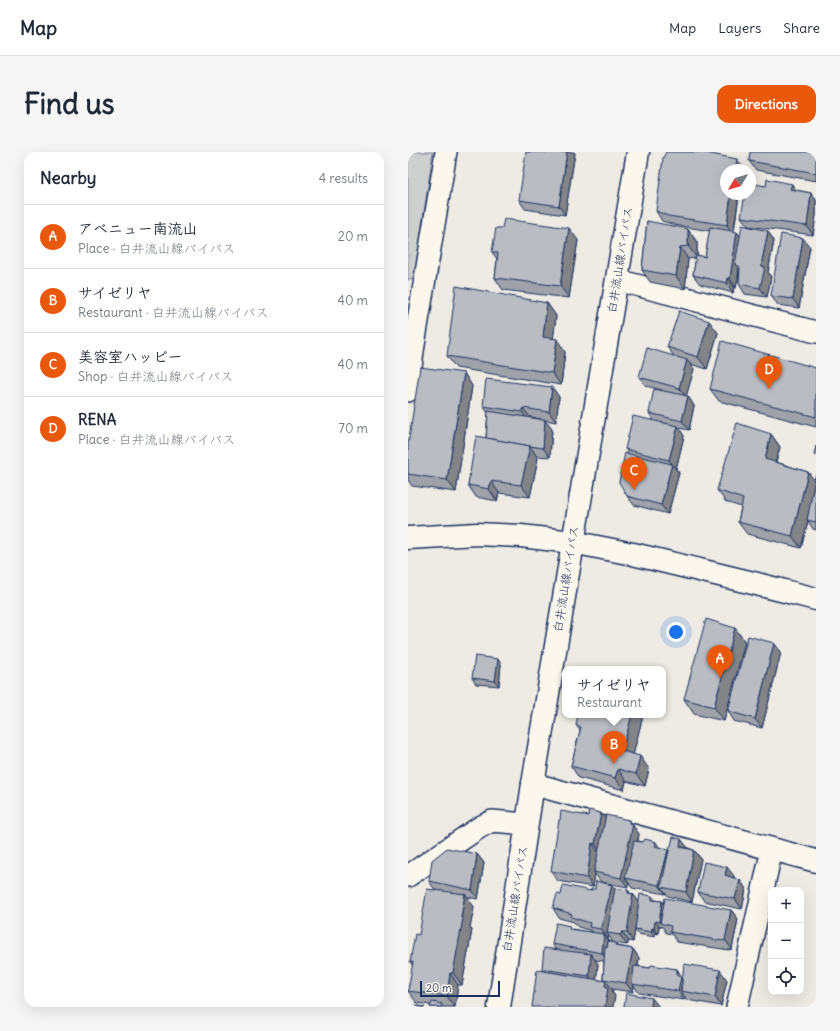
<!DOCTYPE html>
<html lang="en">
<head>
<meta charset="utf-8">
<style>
	:root { --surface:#fff; --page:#f6f6f7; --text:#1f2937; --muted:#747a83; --line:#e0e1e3; --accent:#ea580c }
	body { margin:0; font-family:Delius,"Klee One",sans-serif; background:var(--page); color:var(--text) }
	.controls { position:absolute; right:12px; bottom:12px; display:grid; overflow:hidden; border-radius:8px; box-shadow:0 4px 16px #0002 }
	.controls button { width:36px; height:36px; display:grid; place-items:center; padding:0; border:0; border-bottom:1px solid var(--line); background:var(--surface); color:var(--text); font:20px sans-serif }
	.compass { position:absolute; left:312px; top:12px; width:36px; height:36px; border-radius:50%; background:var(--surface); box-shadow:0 4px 16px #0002; rotate:232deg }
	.scale { position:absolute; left:12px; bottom:10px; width:80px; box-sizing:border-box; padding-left:4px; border:2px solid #1b2f5e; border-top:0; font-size:11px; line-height:14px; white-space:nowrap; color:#1b2f5e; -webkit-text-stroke:3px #fbf7ec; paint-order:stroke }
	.you { position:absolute; left:268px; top:480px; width:14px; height:14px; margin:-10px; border:3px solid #fff; border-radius:50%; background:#1a73e8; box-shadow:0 0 0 6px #1a73e833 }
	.badge { display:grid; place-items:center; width:26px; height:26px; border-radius:50%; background:var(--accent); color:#fff; font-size:13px; font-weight:700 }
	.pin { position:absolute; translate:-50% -33px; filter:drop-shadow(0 1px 2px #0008) }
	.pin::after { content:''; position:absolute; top:21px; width:14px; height:12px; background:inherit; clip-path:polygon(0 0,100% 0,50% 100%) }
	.popup { position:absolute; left:154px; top:514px; width:104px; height:52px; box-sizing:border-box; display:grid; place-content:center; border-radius:8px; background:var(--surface); filter:drop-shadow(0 1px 3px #0005); font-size:13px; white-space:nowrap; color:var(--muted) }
	.popup b { font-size:15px; color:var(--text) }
	.popup::after { content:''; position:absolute; left:50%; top:100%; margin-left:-8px; border:8px solid transparent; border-top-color:var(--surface) }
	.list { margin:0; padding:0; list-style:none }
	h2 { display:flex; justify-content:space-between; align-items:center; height:52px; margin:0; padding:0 16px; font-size:17px }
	h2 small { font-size:13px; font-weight:400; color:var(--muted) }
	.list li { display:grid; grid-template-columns:26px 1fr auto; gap:12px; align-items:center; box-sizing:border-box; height:64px; padding:0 16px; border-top:1px solid var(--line) }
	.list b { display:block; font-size:15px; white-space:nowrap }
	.list p { margin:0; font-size:13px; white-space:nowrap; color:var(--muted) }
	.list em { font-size:13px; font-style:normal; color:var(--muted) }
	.icon { flex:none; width:22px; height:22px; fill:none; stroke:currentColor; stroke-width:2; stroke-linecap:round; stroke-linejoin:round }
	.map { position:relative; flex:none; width:408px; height:855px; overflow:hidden; border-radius:12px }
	header { display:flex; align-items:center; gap:24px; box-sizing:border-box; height:56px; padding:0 20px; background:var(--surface); border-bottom:1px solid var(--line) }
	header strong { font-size:19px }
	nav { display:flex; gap:22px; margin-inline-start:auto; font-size:14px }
	.intro { display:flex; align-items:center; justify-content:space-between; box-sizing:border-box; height:96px; padding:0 24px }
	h1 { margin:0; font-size:28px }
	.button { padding:10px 18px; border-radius:12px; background:var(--accent); color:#fff; font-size:14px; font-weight:700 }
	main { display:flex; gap:24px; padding:0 24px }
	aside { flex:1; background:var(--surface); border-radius:12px; box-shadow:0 4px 16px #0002 }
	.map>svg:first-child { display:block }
	.green { fill:#cecfcf; stroke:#747f96 }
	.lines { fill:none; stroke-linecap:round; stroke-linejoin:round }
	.street-casing { stroke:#1b2f5e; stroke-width:24 }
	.secondary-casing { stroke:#1b2f5e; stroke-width:25 }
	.street { stroke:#fbf7ec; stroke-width:21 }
	.secondary { stroke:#fbf7ec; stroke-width:22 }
	.wall { fill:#9fa2a8; stroke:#1b2f5e; fill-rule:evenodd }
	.shaded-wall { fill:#828488; stroke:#1b2f5e }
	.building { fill:#b9bcc3; stroke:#1b2f5e }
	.labels { text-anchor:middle; stroke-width:4; stroke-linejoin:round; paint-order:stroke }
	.street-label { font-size:12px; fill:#1b2f5e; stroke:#fbf7ec }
</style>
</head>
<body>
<header>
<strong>Map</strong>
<nav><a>Map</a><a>Layers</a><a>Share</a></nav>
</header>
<div class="intro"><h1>Find us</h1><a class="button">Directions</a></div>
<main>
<aside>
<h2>Nearby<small>4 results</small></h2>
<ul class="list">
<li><span class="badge">A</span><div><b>アベニュー南流山</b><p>Place · 白井流山線バイパス</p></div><em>20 m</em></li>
<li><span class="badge">B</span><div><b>サイゼリヤ</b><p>Restaurant · 白井流山線バイパス</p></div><em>40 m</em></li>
<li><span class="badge">C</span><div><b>美容室ハッピー</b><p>Shop · 白井流山線バイパス</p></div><em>40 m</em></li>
<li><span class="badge">D</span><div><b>RENA</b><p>Place · 白井流山線バイパス</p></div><em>70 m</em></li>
</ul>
</aside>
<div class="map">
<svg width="408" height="855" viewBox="0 0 408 855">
	<rect width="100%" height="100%" fill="#eeebe4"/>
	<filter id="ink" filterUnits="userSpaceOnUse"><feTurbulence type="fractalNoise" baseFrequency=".025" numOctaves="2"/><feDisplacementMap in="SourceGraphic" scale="8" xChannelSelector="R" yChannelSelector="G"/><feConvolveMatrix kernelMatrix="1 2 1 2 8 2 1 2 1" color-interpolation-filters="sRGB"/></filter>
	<g filter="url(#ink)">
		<path class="green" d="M0 0H25L6 127 0 128Z"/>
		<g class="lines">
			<g class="street-casing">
				<g id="street">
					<path d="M209 128 408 180"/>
					<path d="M0 239 5 199 38 0"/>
					<path d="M0 724 72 675 84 669 119 672"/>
					<path d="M329 855 364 697"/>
				</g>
			</g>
			<g class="secondary-casing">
				<g id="secondary">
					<path d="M0 386 69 382 113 384 164 390 225 402 345 431 408 447"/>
					<path d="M125 632 408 709"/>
					<path d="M91 855 125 632 230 0"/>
				</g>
			</g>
			<use href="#street" class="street"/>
			<use href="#secondary" class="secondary"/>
		</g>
		<g class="wall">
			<path d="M408 0V29L348 18 341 9Z"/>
			<path d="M167 1 157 63 117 57 111 48Z"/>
			<path d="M335 16 326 79 332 84 360 79 366 89 360 120 363 125 359 145 337 142 331 132V118L328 136 326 135 325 141 292 132 285 123 288 106 280 107 277 137 242 130 234 118 239 69 289 90V103L297 105 302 79 267 73 254 69 248 59Z"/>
			<path d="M388 38 403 41 408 48V63L405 83 340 74 333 65Z"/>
			<path d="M170 88 161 146 95 138 87 126 89 107 84 100Z"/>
			<path d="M402 95 391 156 370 153 363 144Z"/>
			<path d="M139 151 148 164 145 187 157 200 153 233 48 216 39 204Z"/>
			<path d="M301 169 310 181 299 217 282 212 286 217 278 244H280L286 254 281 278 271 276 276 284 268 317 271 321 260 362 226 353 219 344 221 302 217 297 246 269 241 261 254 238 238 234 231 225 266 204 259 195Z"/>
			<path d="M408 216V275L311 249 302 237Z"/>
			<path d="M56 221 64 234 48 340 4 334 0 328V293Z"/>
			<path d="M144 235 151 245 148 270 122 265 144 277 142 305 128 304 130 306 122 345 91 341 89 349 68 345 60 333 78 286 80 261 75 254Z"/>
			<path d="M363 282 372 295 368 310 400 320 406 329 408 322V378L405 377 400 369 393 396 339 382 330 370 333 355 318 350 309 338Z"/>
			<path d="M327 476 337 490 316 569 286 562 276 547Z"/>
			<path d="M366 491 373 500 354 576 326 569 320 559Z"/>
			<path d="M93 512 91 534 68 532 64 526Z"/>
			<path d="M235 563 225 602 241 617 237 634 218 629 216 638 171 626 163 614 172 579 168 573Z"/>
			<path d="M197 667 221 668 231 682 230 689 235 690H248L251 695 260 698 261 700 280 696 286 698 293 707 284 750 260 744 258 741V742L224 736 221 731 220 735 193 730 187 722 185 735 150 729 143 719Z"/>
			<path d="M69 702 76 711 70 747 59 745 66 755 62 776 64 778 54 833H50L47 855H22V853L9 851 0 839 5 814 2 810 27 738 21 729Z"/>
			<path d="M326 724V726L332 728 338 737 334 757 296 749 290 740Z"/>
			<path d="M187 737H207L225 742 231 750 244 744 247 748 254 749 256 751 323 758 330 767 324 797 321 798 269 790 264 782 258 781 255 775 251 774 250 782 247 781V785L230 782 227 778 225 790 221 789 219 793 207 791 210 794 225 797 231 806 230 814 242 816 269 817 274 826 319 828 313 854 279 848 277 845 276 848 231 841 226 834 225 840 204 837 205 838 204 840 207 844 135 819 134 817 148 798 144 792 164 777 185 781 184 779 170 775 166 770 151 766 145 756 153 743 183 739ZM201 784 205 790 201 789 200 787ZM187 808 196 809 195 827 196 829 188 827 190 812Z"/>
		</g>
		<g class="shaded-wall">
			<path d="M159 0H166L167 1 157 63 151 54Z"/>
			<path d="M329 7 335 16V18H327Z"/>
			<path d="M384 32 390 41 382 37Z"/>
			<path d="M403 41 408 48V63L405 83 399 74Z"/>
			<path d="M323 42H331L325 83 319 73Z"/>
			<path d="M161 76 170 88 161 146 152 134Z"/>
			<path d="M280 77 289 90V106L280 94Z"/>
			<path d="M360 79 366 89 360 120 363 125 359 145 352 136 353 114Z"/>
			<path d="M329 80 336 89 327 112 331 118 328 136 322 126Z"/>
			<path d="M395 86 402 95 391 156 385 147Z"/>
			<path d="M272 95 280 107 277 137 268 124Z"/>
			<path d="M320 126 326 135 325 141 319 131Z"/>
			<path d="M139 151 148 164 144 197 135 185Z"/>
			<path d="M301 169 310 181 299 217 290 205Z"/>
			<path d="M149 187 157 200 153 233 144 221Z"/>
			<path d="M279 208 286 217 278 245 271 236Z"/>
			<path d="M56 221 64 234 48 340 39 328Z"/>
			<path d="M144 235 151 245 148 270 141 260Z"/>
			<path d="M280 244 286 254 281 278 274 269Z"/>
			<path d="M115 256 122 265 120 269 114 260Z"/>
			<path d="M137 268 144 277 142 305 135 296Z"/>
			<path d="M270 274 276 284 268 317 261 308Z"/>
			<path d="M363 282 372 295 365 319 357 307Z"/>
			<path d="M122 294 130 306 122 345 113 333Z"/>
			<path d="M264 312 271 321 260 362 253 353Z"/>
			<path d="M400 320 408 331 399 368 400 369 393 396 384 384Z"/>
			<path d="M83 329 91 341 89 349 81 337Z"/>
			<path d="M327 476 337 490 316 569 306 555Z"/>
			<path d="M366 491 373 500 354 576 347 567Z"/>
			<path d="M90 507 93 512 91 534 87 529Z"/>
			<path d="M224 563H235L223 612 214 599Z"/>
			<path d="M232 604 241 617 237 634 228 622Z"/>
			<path d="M210 617 218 629 216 638 207 626Z"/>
			<path d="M193 661 199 670 193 701 187 692Z"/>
			<path d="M221 668 231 682 222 727 217 726 221 731 220 735 213 726Z"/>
			<path d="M273 687 280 696 272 695Z"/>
			<path d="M184 691 191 701 186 720 187 722 185 735 179 726Z"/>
			<path d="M260 698 266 707 253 735 258 741V742L251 733Z"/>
			<path d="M286 698 293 707 284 750 278 740Z"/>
			<path d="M69 702 76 711 70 747 64 738Z"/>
			<path d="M319 715 326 724 324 733 317 723Z"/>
			<path d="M332 728 338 737 334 757 327 747Z"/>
			<path d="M204 733 210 742 199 781 201 784 200 787 193 777Z"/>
			<path d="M220 738 225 745V742L232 751 227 777V778L225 790 219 780Z"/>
			<path d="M57 742 66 755 62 776 64 778 54 833 45 821Z"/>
			<path d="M254 749 258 754 252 771 251 770Z"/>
			<path d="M323 758 330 767 324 797 317 788Z"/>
			<path d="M247 769 251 774 250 782 246 777Z"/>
			<path d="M244 776 247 781V785L243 780Z"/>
			<path d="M214 780 221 789 219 793 212 783Z"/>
			<path d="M196 782 203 792 200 810 194 801Z"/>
			<path d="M225 797 231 806 226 832H224L226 834 225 840 218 831Z"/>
			<path d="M183 802 190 812 188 833 181 824Z"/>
			<path d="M269 817 275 827 273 839 277 845 276 848 270 839Z"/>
			<path d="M312 818 319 828 313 854 307 845Z"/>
			<path d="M42 821 50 833 47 855H46L39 844Z"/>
			<path d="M198 829 205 838 204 840 207 844 205 855H197V834Z"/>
			<path d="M244 846 251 855H243Z"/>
		</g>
		<g class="building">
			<path d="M118 0H159L151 54 111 48Z"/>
			<path d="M258 0H293L329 7 327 18H318V42H323L319 73 260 64 248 59 255 6Z"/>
			<path d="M342 0H408V21L341 9Z"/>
			<path d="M359 27 384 32 382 37 403 41 399 74 333 65 337 42H342V31L358 34Z"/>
			<path d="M96 67 161 76 152 134 87 126 90 101 84 100 88 76H94Z"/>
			<path d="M239 69 280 77V94L272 95 268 124 234 118Z"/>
			<path d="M334 73 360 79 353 114 357 115 352 136 331 132 332 115 327 112Z"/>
			<path d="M302 75 329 80 322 126H320L319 131 285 123 288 103 297 105Z"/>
			<path d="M373 82 395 86 385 147 363 144Z"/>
			<path d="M48 134 139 151 135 185 149 187 144 221 39 204Z"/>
			<path d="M271 159 301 169 290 205 259 195Z"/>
			<path d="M314 189 408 216V265L302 237Z"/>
			<path d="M239 196 279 208 271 236 231 225Z"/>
			<path d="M12 215 56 221 39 328 0 322V293Z"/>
			<path d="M78 227 144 235 141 260 115 256 114 260 75 254Z"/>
			<path d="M246 237 280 244 274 269 241 261Z"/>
			<path d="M80 259 137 268 135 296 122 294 78 286Z"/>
			<path d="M225 264 270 274 261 308 217 297Z"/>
			<path d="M329 271 363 282 357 307 400 320 384 384 330 370 335 347 309 338Z"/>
			<path d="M68 284 122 294 113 333 83 329 81 337 60 333Z"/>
			<path d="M408 294V304L406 303Z"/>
			<path d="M217 301 264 312 253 353 219 344 211 330Z"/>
			<path d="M408 322V370L399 368Z"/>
			<path d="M298 467 327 476 306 555 276 547Z"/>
			<path d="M340 484 366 491 347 567 320 559Z"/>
			<path d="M67 504 90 507 87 529 64 526Z"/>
			<path d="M170 563H224L214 599 232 604 228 622 210 617 207 626 163 614 173 575 168 573Z"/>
			<path d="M181 658 193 661 187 692 184 691 179 726 143 719 151 668H152L153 659 180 664Z"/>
			<path d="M198 663 221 668V671L225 672 213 726 186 720Z"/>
			<path d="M265 685 273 687 272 695 286 698 278 740 253 735 262 694H263Z"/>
			<path d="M237 687 248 690 247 694 260 698 251 733 217 726 226 689 235 690Z"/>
			<path d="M39 696 69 702 64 738 21 729 24 708Z"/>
			<path d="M296 710 319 715 317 723 332 728 327 747 290 740Z"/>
			<path d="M188 729 204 733 193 777 181 775 182 771 163 765 164 762 145 756 149 742 153 743 155 733 183 739V737H187Z"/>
			<path d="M207 736 220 738V741L225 742 219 780H214L212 783 199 781Z"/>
			<path d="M19 737 57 742 53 766H55L45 821H42L39 844 0 839 5 810H2L7 782 11 783Z"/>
			<path d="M232 742 244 744V748L254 749 251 770 247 769 246 777 244 776 243 780 227 777Z"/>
			<path d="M257 746 323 758 317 788 315 789 262 780 263 774 252 771Z"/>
			<path d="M148 771 162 774 161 777 196 782 194 801 144 792Z"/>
			<path d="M200 789 207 791 208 794 225 797 218 831 195 827 197 795 199 796Z"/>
			<path d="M136 796 183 802 181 824 134 817Z"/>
			<path d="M276 812 312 818 307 845 273 839Z"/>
			<path d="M243 813 269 817V824L273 825 270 839 224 832 226 814 242 816Z"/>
			<path d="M129 818 198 829 197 834 200 835 197 855H124Z"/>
			<path d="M218 841 244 846 243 855H216Z"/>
			<path d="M24 850 34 852 33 855H22Z"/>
			<path d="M0 852 17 855H0Z"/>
		</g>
	</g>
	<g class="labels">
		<g class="street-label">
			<text transform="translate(212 108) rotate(-81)" y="4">白井流山線バイパス</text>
			<text transform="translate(158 427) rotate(-81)" y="4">白井流山線バイパス</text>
			<text transform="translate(107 747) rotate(-81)" y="4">白井流山線バイパス</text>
		</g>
	</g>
</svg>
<div class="controls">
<button>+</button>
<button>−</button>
<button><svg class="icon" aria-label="locate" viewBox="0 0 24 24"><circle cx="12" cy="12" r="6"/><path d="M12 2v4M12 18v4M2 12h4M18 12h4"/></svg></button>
</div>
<svg class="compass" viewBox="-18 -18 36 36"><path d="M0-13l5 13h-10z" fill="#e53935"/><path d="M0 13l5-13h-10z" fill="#747a83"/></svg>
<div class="scale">20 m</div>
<div class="you"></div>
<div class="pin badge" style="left:312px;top:526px">A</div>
<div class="pin badge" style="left:206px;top:612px">B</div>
<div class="popup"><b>サイゼリヤ</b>Restaurant</div>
<div class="pin badge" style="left:226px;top:338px">C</div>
<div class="pin badge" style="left:361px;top:237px">D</div>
</div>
</main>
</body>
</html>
